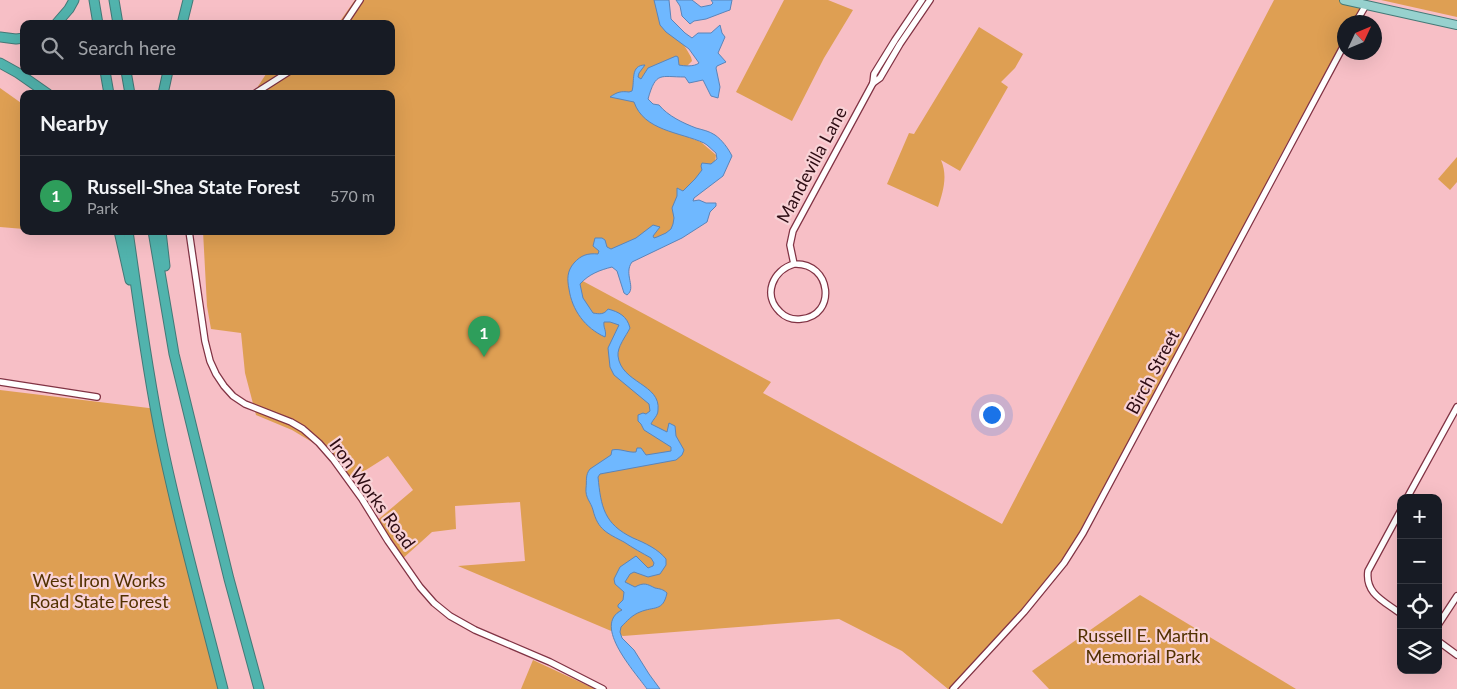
<!DOCTYPE html>
<html lang="en">
<head>
<meta charset="utf-8">
<style>
	:root { --surface:#171b24; --page:#20242c; --text:#f1f3f6; --muted:#9ea1a6; --line:#363941; --accent:#ea580c }
	body { margin:0; font-family:Lato,sans-serif; background:var(--page); color:var(--text) }
	.controls { position:absolute; right:15px; bottom:15px; display:grid; overflow:hidden; border-radius:10px; box-shadow:0 5px 20px #0002 }
	.controls button { width:45px; height:45px; display:grid; place-items:center; padding:0; border:0; border-bottom:1px solid var(--line); background:var(--surface); color:var(--text); font:25px sans-serif }
	.compass { position:absolute; left:1337px; top:15px; width:45px; height:45px; border-radius:50%; background:var(--surface); box-shadow:0 5px 20px #0002; rotate:46deg }
	.you { position:absolute; left:991px; top:414px; width:18px; height:18px; margin:-12px; border:4px solid #fff; border-radius:50%; background:#1a73e8; box-shadow:0 0 0 8px #1a73e833 }
	.badge { display:grid; place-items:center; width:32px; height:32px; border-radius:50%; background:var(--accent); color:#fff; font-size:16px; font-weight:700 }
	.pin { position:absolute; translate:-50% -41px; filter:drop-shadow(0 1px 2px #0008) }
	.pin::after { content:''; position:absolute; top:26px; width:18px; height:15px; background:inherit; clip-path:polygon(0 0,100% 0,50% 100%) }
	.list { margin:0; padding:0; list-style:none }
	h2 { display:flex; justify-content:space-between; align-items:center; height:65px; margin:0; padding:0 20px; font-size:21px }
	h2 small { font-size:16px; font-weight:400; color:var(--muted) }
	.list li { display:grid; grid-template-columns:32px 1fr auto; gap:15px; align-items:center; box-sizing:border-box; height:80px; padding:0 20px; border-top:1px solid var(--line) }
	.list b { display:block; font-size:19px; white-space:nowrap }
	.list p { margin:0; font-size:16px; white-space:nowrap; color:var(--muted) }
	.list em { font-size:16px; font-style:normal; color:var(--muted) }
	.icon { flex:none; width:28px; height:28px; fill:none; stroke:currentColor; stroke-width:2; stroke-linecap:round; stroke-linejoin:round }
	.map { position:relative; flex:none; width:1457px; height:689px; overflow:hidden }
	.search { position:absolute; background:var(--surface); box-shadow:0 5px 20px #0002; left:20px; top:20px; width:375px; height:55px; display:flex; align-items:center; gap:12px; box-sizing:border-box; padding:0 18px; border-radius:10px; color:var(--muted); font-size:19px }
	.panel { position:absolute; background:var(--surface); box-shadow:0 5px 20px #0002; left:20px; top:90px; width:375px; height:145px; border-radius:10px }
	.map>svg:first-child { display:block }
	.green { fill:#de9f53 }
	.water { fill:#6fb8ff; stroke:#5b84b8 }
	.lines { fill:none; stroke-linecap:round; stroke-linejoin:round }
	.minor-casing { stroke:#813344; stroke-width:8 }
	.major-casing { stroke:#447977; stroke-width:10 }
	.highway-casing { stroke:#447977; stroke-width:11 }
	.minor { stroke:#fff; stroke-width:5.5 }
	.major { stroke:#97d1ce; stroke-width:8 }
	.highway { stroke:#51b3ad; stroke-width:9 }
	.labels { text-anchor:middle; stroke-width:4.5; stroke-linejoin:round; paint-order:stroke }
	.street-label { font-size:18px; fill:#2d0c13; stroke:#f8d2d6 }
	.park-label { font-size:18px; fill:#523100; stroke:#f8d2d6 }
</style>
</head>
<body>
<div class="map">
<svg width="1457" height="689" viewBox="0 0 1457 689">
	<rect width="100%" height="100%" fill="#f7bfc6"/>
	<g class="green">
		<path d="M355 0H667C664 17 683 42 691 57L692 61 685 68 669 66 642 86 658 125 701 142 716 155 715 162 676 227 653 242 579 279 771 382 763 393 1002 524 1274 0H1344L1361 7 1353 22H1344V38L1270 175 1271 177 1068 553 1067 552C1035 603 991 645 951 689H948L902 651 839 619 623 636 458 566 525 561 520 502 455 506 456 529 432 532 400 561 374 523 413 490 388 456 347 482 317 445 292 430 256 415 245 373 241 333 211 329 207 306 203 231H391V94H253L268 71H391V24H338Z"/>
		<path d="M784 0H828L853 10 824 58 792 121 736 92Z"/>
		<path d="M1381 0H1457V17Z"/>
		<path d="M979 27 1023 54 1015 68 1001 82 1008 87 960 171 941 160C948 176 943 192 938 207L887 184 909 133 914 134Z"/>
		<path d="M0 88 24 105V229L0 227Z"/>
		<path d="M1457 157V182L1450 190 1438 179Z"/>
		<path d="M0 390 157 409 167 460 225 689H0Z"/>
		<path d="M1140 595 1296 689H1049L1032 671Z"/>
		<path d="M533 660 595 689H521Z"/>
	</g>
	<g class="water">
		<path d="M654 0H669L671 19 685 33 692 38 698 33H711L720 25 722 33 725 37 718 53 726 62 717 66 716 68 720 87 718 98 711 96 703 80 689 83 685 77C660 77 656 71 648 99L653 104 659 105C668 116 683 123 696 128 703 130 709 131 715 135 722 140 728 148 732 156L723 176 694 198 693 201 699 200 706 203H716V206L710 212 707 222 682 238 632 262C623 274 637 288 627 295L624 293 617 271 612 267C600 270 589 274 580 284L583 298 593 313C599 314 604 315 608 309 619 312 627 316 630 328 626 336 617 347 618 356 621 383 661 384 658 410 658 416 653 419 651 424L667 432 669 423 675 426 676 436 684 450 682 455 676 460 600 474 598 477C601 507 604 524 633 538 645 543 658 549 666 559V565L660 574 648 577 634 572 630 574 625 582 635 587C644 582 647 584 655 588 660 589 663 589 667 593 663 612 654 606 640 612 632 615 627 621 621 627L620 632 622 638 634 650 649 674 660 689H647C636 673 591 625 622 610L618 607V605L623 600 624 592 615 584 614 579 620 567 636 556 648 568 653 566 654 563 651 558C642 553 633 548 624 542 607 533 598 530 593 510 591 502 585 498 586 488 587 481 585 475 590 469L611 455 612 450C620 448 628 453 636 452L637 448H641L646 455 671 451V447L644 430 641 424 638 421V415L643 413 646 414 650 411 649 404 614 375 610 367 608 348 619 325 610 322H604C603 328 607 331 605 337 585 328 572 310 569 289 567 279 567 271 574 263 581 255 588 253 598 254L599 251 593 246 595 238H602L605 240 607 247 611 249 636 238 653 225 660 227 653 236 654 238 657 237 666 233 671 229 673 224 674 218 672 208 677 196V188L683 191 695 179 702 170 701 166 702 163 711 164 717 159 716 153C712 150 708 145 704 143 680 132 644 131 634 102L610 97C617 92 621 91 629 92L632 91C635 81 630 65 645 65L639 73 638 77 641 79 648 68 676 56 678 57 679 65C684 66 694 67 699 63L689 49 666 32 660 25Z"/>
		<path d="M676 0H692L701 7 711 5 713 3 711 0H732L730 10 727 11 706 19 694 21 690 24 682 16 680 6Z"/>
	</g>
	<g class="lines">
		<g class="minor-casing">
			<g id="minor">
				<path d="M1356 22 1366 5"/>
				<path d="M344 24 360 0"/>
				<path d="M873 83 880 78 900 44 930 0"/>
				<path d="M254 94 290 71"/>
				<path d="M189 231 205 341 210 361 216 374 224 386 233 396 245 404 291 422 303 429 319 443 333 459 362 499 388 541 420 587 434 603 450 616 475 630 550 662 603 689"/>
				<path d="M794 264C773 270 762 295 780 312 785 317 793 320 801 319 837 316 832 262 794 264L790 245 793 231 873 83 874 74 895 40 922 0"/>
				<path d="M0 382 97 397"/>
				<path d="M1407 498 1457 407"/>
				<path d="M1401 510 1368 571C1365 594 1384 601 1401 614"/>
				<path d="M1438 625 1457 596"/>
				<path d="M1438 641 1457 655"/>
				<path d="M953 689 1024 612 1064 563 1083 533 1344 45"/>
			</g>
		</g>
		<g class="major-casing">
			<path id="major" d="M1344 0 1457 25"/>
		</g>
		<g class="highway-casing">
			<g id="highway">
				<path d="M94 0 98 24"/>
				<path d="M114 0 118 24"/>
				<path d="M56 24 69 9 74 0"/>
				<path d="M182 24 188 0"/>
				<path d="M0 37 16 39 24 38"/>
				<path d="M0 63 18 73 48 94"/>
				<path d="M105 71 109 94"/>
				<path d="M126 71 130 94"/>
				<path d="M163 94 168 71"/>
				<path d="M119 231 130 280"/>
				<path d="M128 231C138 300 147 370 161 438 178 522 202 606 223 689"/>
				<path d="M153 231 174 354 229 579 259 689"/>
				<path d="M161 231 165 266"/>
			</g>
		</g>
		<use href="#minor" class="minor"/>
		<use href="#major" class="major"/>
		<use href="#highway" class="highway"/>
	</g>
	<g class="labels">
		<g class="street-label">
			<text transform="translate(812 165) rotate(-62)" y="6">Mandevilla Lane</text>
			<text transform="translate(1153 372) rotate(-62)" y="6">Birch Street</text>
			<text transform="translate(372 494) rotate(54)" y="6">Iron Works Road</text>
		</g>
		<g class="park-label">
			<text x="99" y="587">West Iron Works<tspan x="99" dy="21">Road State Forest</tspan></text>
			<text x="1143" y="642">Russell E. Martin<tspan x="1143" dy="21">Memorial Park</tspan></text>
		</g>
	</g>
</svg>
<div class="controls">
<button>+</button>
<button>−</button>
<button><svg class="icon" aria-label="locate" viewBox="0 0 24 24"><circle cx="12" cy="12" r="6"/><path d="M12 2v4M12 18v4M2 12h4M18 12h4"/></svg></button>
<button><svg class="icon" aria-label="layers" viewBox="0 0 24 24"><path d="M12 4l9 5-9 5-9-5zM3 14l9 5 9-5"/></svg></button>
</div>
<svg class="compass" viewBox="-18 -18 36 36"><path d="M0-13l5 13h-10z" fill="#e53935"/><path d="M0 13l5-13h-10z" fill="#9ea1a6"/></svg>
<div class="you"></div>
<div class="pin badge" style="left:484px;top:357px;background:#2e9e5b">1</div>
<div class="search"><svg class="icon" aria-label="search" viewBox="0 0 24 24"><circle cx="10" cy="10" r="6"/><path d="M15 15l6 6"/></svg>Search here</div>
<section class="panel">
<h2>Nearby<small></small></h2>
<ul class="list">
<li><span class="badge" style="background:#2e9e5b">1</span><div><b>Russell-Shea State Forest</b><p>Park</p></div><em>570 m</em></li>
</ul>
</section>
</div>
</body>
</html>
